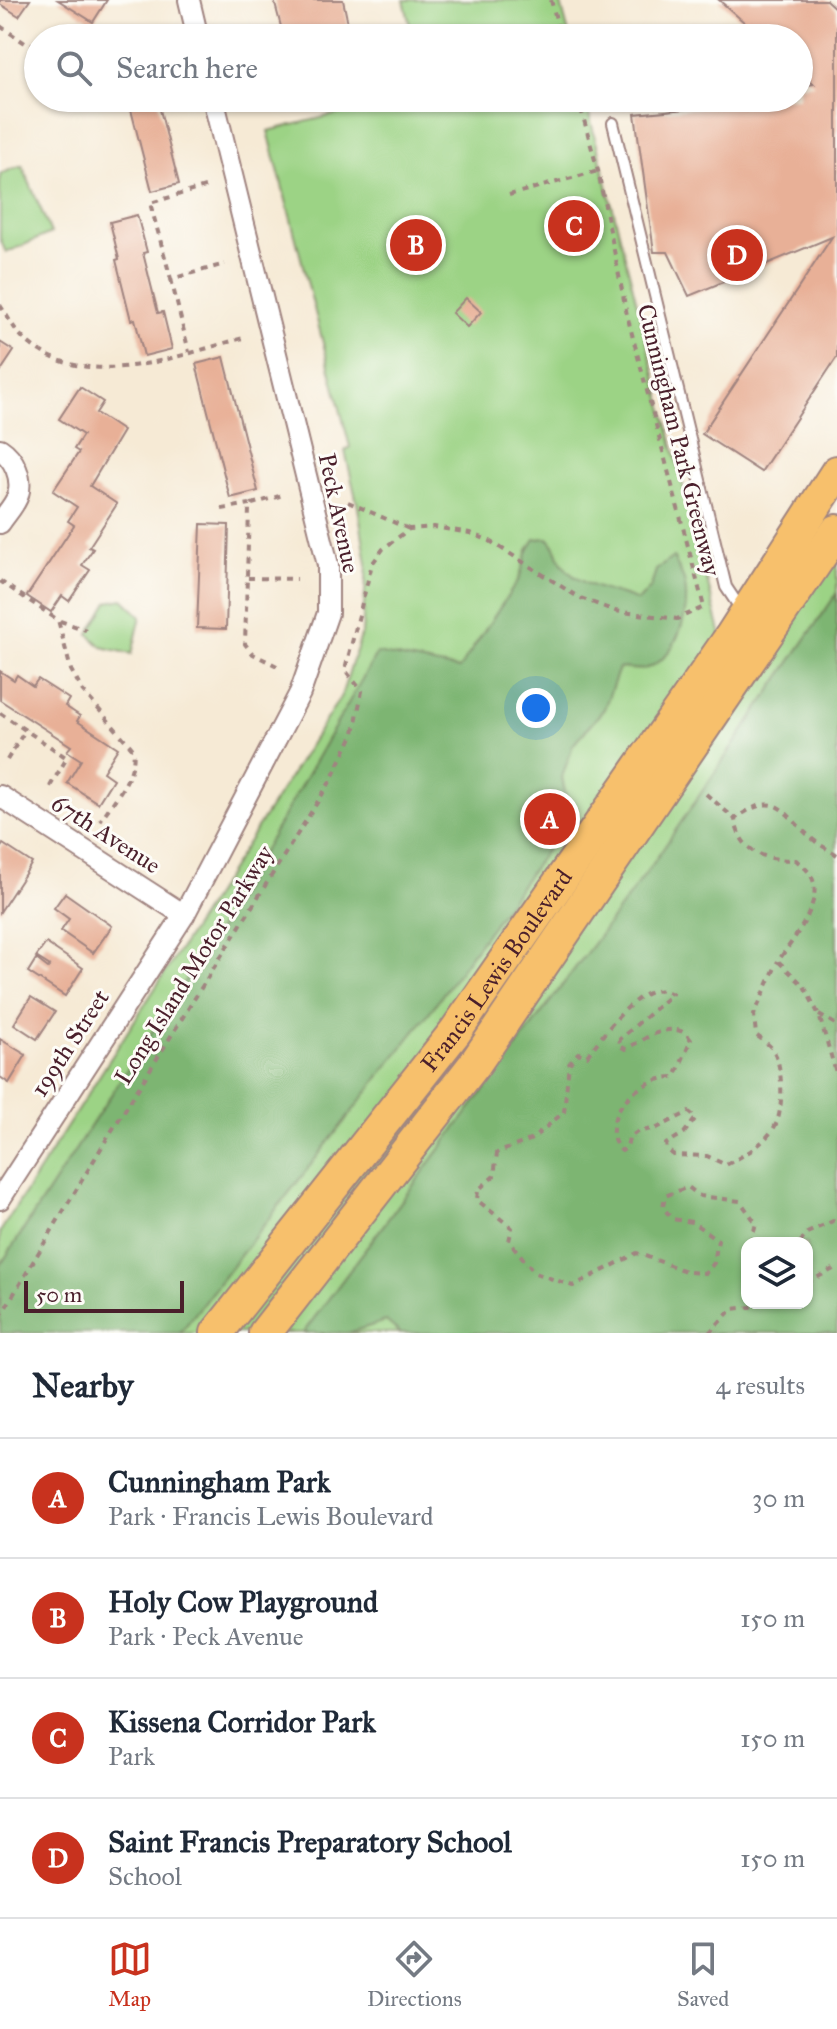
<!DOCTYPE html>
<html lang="en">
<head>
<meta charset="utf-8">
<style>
	:root { --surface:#fff; --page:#f2f2f3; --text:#1f2937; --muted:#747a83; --line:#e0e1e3; --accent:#c8321e }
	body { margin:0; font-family:"IM FELL Great Primer",serif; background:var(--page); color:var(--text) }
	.controls { position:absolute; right:24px; bottom:24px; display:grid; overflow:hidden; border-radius:16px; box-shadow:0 2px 6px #0004 }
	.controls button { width:72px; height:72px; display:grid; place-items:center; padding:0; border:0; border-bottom:2px solid var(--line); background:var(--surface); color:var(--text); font:40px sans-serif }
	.scale { position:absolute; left:24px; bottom:20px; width:160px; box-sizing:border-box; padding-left:8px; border:4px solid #4a1f2b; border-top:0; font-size:22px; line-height:28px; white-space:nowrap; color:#4a1f2b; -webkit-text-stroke:6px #fdfcf7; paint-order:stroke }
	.you { position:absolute; left:536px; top:708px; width:28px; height:28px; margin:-20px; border:6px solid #fff; border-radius:50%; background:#1a73e8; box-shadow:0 0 0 12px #1a73e833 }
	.badge { display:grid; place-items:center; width:52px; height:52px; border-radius:50%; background:var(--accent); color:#fff; font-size:26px; font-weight:700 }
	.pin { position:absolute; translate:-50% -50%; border:4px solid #fff; box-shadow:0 2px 8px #0006 }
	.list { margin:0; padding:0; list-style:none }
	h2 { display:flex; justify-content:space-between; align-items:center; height:104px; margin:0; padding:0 32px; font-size:34px }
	h2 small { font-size:26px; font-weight:400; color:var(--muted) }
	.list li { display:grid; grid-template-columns:52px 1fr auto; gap:24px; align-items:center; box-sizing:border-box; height:120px; padding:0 32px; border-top:2px solid var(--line) }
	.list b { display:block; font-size:30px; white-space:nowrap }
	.list p { margin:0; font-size:26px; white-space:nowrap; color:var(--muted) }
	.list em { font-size:26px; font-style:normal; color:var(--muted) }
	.icon { flex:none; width:44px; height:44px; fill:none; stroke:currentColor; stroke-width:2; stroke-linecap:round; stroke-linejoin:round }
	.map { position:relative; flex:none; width:837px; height:1333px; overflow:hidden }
	.search { position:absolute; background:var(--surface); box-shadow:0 2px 6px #0004; left:24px; right:24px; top:24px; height:88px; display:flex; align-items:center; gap:20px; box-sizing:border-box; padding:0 28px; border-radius:44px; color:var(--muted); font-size:30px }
	.sheet { height:584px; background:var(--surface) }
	nav { display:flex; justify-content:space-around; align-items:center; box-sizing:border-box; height:112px; border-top:2px solid var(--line); background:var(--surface); font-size:22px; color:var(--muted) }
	nav a { display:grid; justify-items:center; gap:4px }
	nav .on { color:var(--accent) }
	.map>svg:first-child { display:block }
	.green { fill:#9cd385; stroke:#737958; stroke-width:2; fill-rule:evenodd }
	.forest { fill:#7db572; stroke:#646a4e; stroke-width:2; fill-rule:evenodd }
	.building { fill:#e8b097 }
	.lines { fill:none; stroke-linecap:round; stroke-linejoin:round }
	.service-casing { stroke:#a08480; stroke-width:14 }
	.minor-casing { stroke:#a08480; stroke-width:24 }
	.primary-casing { stroke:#a08480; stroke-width:36 }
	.path { stroke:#a08480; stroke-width:4; stroke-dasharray:6 6; stroke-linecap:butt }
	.service { stroke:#fff; stroke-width:10 }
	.minor { stroke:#fff; stroke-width:20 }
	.primary { stroke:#f7c06c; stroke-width:32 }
	.labels { text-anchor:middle; stroke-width:6; stroke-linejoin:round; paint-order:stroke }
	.street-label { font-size:24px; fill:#4a1f2b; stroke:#fdfcf7 }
</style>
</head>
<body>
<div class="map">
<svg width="837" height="1333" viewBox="0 0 837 1333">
	<rect width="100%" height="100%" fill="#fdfcf7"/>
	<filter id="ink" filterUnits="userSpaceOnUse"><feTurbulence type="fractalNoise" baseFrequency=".0125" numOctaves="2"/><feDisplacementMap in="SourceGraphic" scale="16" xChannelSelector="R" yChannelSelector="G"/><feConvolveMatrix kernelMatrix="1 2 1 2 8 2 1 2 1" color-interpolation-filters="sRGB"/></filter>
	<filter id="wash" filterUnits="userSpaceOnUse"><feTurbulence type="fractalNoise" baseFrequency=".006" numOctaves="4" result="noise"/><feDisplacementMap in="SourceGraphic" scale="32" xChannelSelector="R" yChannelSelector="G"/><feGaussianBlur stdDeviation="1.8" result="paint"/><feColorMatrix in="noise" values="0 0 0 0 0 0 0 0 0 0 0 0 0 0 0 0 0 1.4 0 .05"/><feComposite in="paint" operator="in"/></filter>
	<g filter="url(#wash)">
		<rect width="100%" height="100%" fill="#f6ead5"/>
		<g class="green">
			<path d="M404 0H560L570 38H413Z"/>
			<path d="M402 98H585L737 699 837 554V1333H0V1232L341 696 362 633 367 564 358 507 345 451 350 447 268 131ZM747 1243H807V1303H747Z"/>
			<path d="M22 165 51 233 6 253 0 238V174Z"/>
			<path d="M123 599 141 616 132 654 102 647 89 634 108 602Z"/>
		</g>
		<g class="forest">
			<path d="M548 538C560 550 556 555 563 565 579 588 615 591 638 601L651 587 656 570 673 557C677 566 684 576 685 585 690 615 676 660 644 669 637 671 626 668 619 668L604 709 573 745 562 777 570 817 435 1005 180 1333H0V1266L221 925 377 653 459 669 519 579 528 550 535 539Z"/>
			<path d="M837 593V1333H400L386 1321 348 1333H303L652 865ZM747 1243H807V1303H747Z"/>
		</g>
		<g id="blocks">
			<g class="building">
				<path d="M0 0H30L19 16 0 4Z"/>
				<path d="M58 0H107L93 22Z"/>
				<path d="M274 0H343L351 38H284Z"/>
				<path d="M719 0H826L837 10V357L761 472 702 434 832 237 689 296 668 252H654L635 114 777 100V98H799V86L814 84 799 71V38H762Z"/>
				<path d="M128 98H157L179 184 152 191Z"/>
				<path d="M137 215 147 252 143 253 158 313 163 312 172 349 144 356 135 319 131 320 116 260 119 259 110 222Z"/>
				<path d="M466 298 481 312 467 327 452 313Z"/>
				<path d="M0 342 14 351 0 372Z"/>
				<path d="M224 357 258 491 230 498 196 364Z"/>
				<path d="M80 387 103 402 96 413 123 431 90 486 117 504 89 547 93 549 82 565 90 570 69 601 62 596 51 612 27 596 74 525 68 521 77 507 53 491 79 452 74 449 83 435 59 419Z"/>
				<path d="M201 524 229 525 226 629 197 628Z"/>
				<path d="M0 671 14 680 17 675 33 686 38 679 69 699 65 706 80 716 77 721 118 748 103 772 113 779 98 803 67 783 81 760 67 751 71 746 0 700Z"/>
				<path d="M3 844 32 863 0 912V849Z"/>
				<path d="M65 893 112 926 93 953 61 931 69 919 54 908Z"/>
				<path d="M46 943 83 968 65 996 28 972 36 959 48 968 50 966 36 957Z"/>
				<path d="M31 997 55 1012 37 1039 14 1024Z"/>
				<path d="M0 1039 26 1055 9 1083 0 1077Z"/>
			</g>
		</g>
	</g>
	<g filter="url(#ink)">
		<use href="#blocks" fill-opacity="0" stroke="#a08480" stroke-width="2"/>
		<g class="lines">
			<g class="service-casing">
				<path id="service" d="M613 123 726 587 742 611"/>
			</g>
			<g class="minor-casing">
				<g id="minor">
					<path d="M189 0 198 38"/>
					<path d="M0 449C14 458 23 478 18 495 15 505 5 515 0 523"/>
					<path d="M0 796 184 915"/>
					<path d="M0 1199 184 915 300 693 328 613V565L213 98"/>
				</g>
			</g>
			<g class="primary-casing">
				<g id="primary">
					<path id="s1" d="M217 1333 455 1032 732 635 837 472"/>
					<path d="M265 1333 474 1065 837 531"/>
				</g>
			</g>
			<g class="path">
				<path d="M551 0 561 38"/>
				<path d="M0 26 25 43 38 45"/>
				<path d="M133 38 165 30"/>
				<path d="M205 187 150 203 171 279 225 264"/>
				<path d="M509 195 598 171"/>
				<path d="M171 279 189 352"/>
				<path d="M0 305C8 317 15 331 25 340 87 394 175 356 243 338"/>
				<path d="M348 502 409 529"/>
				<path d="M222 509 250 504"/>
				<path d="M248 578 297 579"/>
				<path d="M0 581 58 620 71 670 82 690 133 749C138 774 113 801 100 821"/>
				<path d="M60 621 86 630"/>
				<path d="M277 666 253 654 245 644 249 509 252 504 283 495"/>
				<path d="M0 713 67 758 49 788"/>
				<path d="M7 760 26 729"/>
				<path d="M706 794 735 819"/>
				<path d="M837 855C830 850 821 846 815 841 783 816 780 786 735 819 740 853 765 860 796 860 800 864 807 869 810 874 827 899 792 941 778 961L804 986 819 1015 837 1076"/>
				<path d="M819 1015 837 1025"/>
				<path d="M751 1243 756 1223 740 1201 700 1196 688 1187 665 1196 663 1207 672 1219 692 1222 718 1240 714 1263 706 1273 688 1272 637 1253 573 1286 535 1273 509 1241 512 1228 477 1200 478 1190 494 1176 497 1153 532 1139 564 1112 569 1064 578 1053 587 1056C603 1036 643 975 672 994L620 1039 619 1046 626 1049C643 1040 676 1016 691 1040L675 1077C648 1077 614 1100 613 1129 612 1138 615 1145 622 1151L627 1147 629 1138 637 1132 657 1128 689 1112 696 1118 684 1133 666 1144 667 1150 674 1155 707 1156 726 1165C744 1155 764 1145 775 1126 784 1111 783 1067 774 1052 771 1045 762 1040 756 1035L754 1015 778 961"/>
				<path d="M800 1243 807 1233 833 1221 837 1223"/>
				<path d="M807 1283 837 1267"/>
				<path d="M0 1317 106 1140 330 782 354 733 362 691 345 670 372 564 383 549 409 529 434 527 470 533 490 541 578 597 615 611 677 619 704 607 627 315 598 171 578 98"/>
				<path d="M709 1333 732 1309 751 1307 759 1303"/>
			</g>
			<use href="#service" class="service"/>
			<use href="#minor" class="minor"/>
			<use href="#primary" class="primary"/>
		</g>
	</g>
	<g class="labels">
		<g class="street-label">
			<text transform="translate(679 440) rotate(76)" y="8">Cunningham Park Greenway</text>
			<text transform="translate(339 513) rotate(78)" y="8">Peck Avenue</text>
			<text transform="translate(106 834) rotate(33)" y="8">67th Avenue</text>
			<text transform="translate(194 965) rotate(-58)" y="8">Long Island Motor Parkway</text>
			<text dy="8" stroke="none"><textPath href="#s1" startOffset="458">Francis Lewis Boulevard</textPath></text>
			<text transform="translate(70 1043) rotate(-57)" y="8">199th Street</text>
		</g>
	</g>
</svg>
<div class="controls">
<button><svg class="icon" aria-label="layers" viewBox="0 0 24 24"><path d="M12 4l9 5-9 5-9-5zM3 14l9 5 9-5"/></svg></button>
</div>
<div class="scale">50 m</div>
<div class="you"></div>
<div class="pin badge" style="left:550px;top:819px">A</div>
<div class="pin badge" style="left:416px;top:245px">B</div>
<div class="pin badge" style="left:574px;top:226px">C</div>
<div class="pin badge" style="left:737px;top:255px">D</div>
<div class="search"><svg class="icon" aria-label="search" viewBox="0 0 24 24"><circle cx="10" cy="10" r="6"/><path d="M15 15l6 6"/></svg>Search here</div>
</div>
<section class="sheet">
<h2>Nearby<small>4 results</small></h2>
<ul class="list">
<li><span class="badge">A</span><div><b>Cunningham Park</b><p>Park · Francis Lewis Boulevard</p></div><em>30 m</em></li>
<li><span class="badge">B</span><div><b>Holy Cow Playground</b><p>Park · Peck Avenue</p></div><em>150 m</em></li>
<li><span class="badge">C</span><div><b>Kissena Corridor Park</b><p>Park</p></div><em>150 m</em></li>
<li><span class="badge">D</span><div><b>Saint Francis Preparatory School</b><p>School</p></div><em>150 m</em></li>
</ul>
</section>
<nav>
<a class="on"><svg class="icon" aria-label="map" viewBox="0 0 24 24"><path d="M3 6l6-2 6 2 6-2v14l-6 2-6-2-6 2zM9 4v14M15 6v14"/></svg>Map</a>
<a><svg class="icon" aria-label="directions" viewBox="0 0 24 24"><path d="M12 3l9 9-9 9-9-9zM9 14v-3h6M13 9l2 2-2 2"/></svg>Directions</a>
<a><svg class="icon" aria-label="saved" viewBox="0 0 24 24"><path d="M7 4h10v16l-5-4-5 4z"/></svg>Saved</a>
</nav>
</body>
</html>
